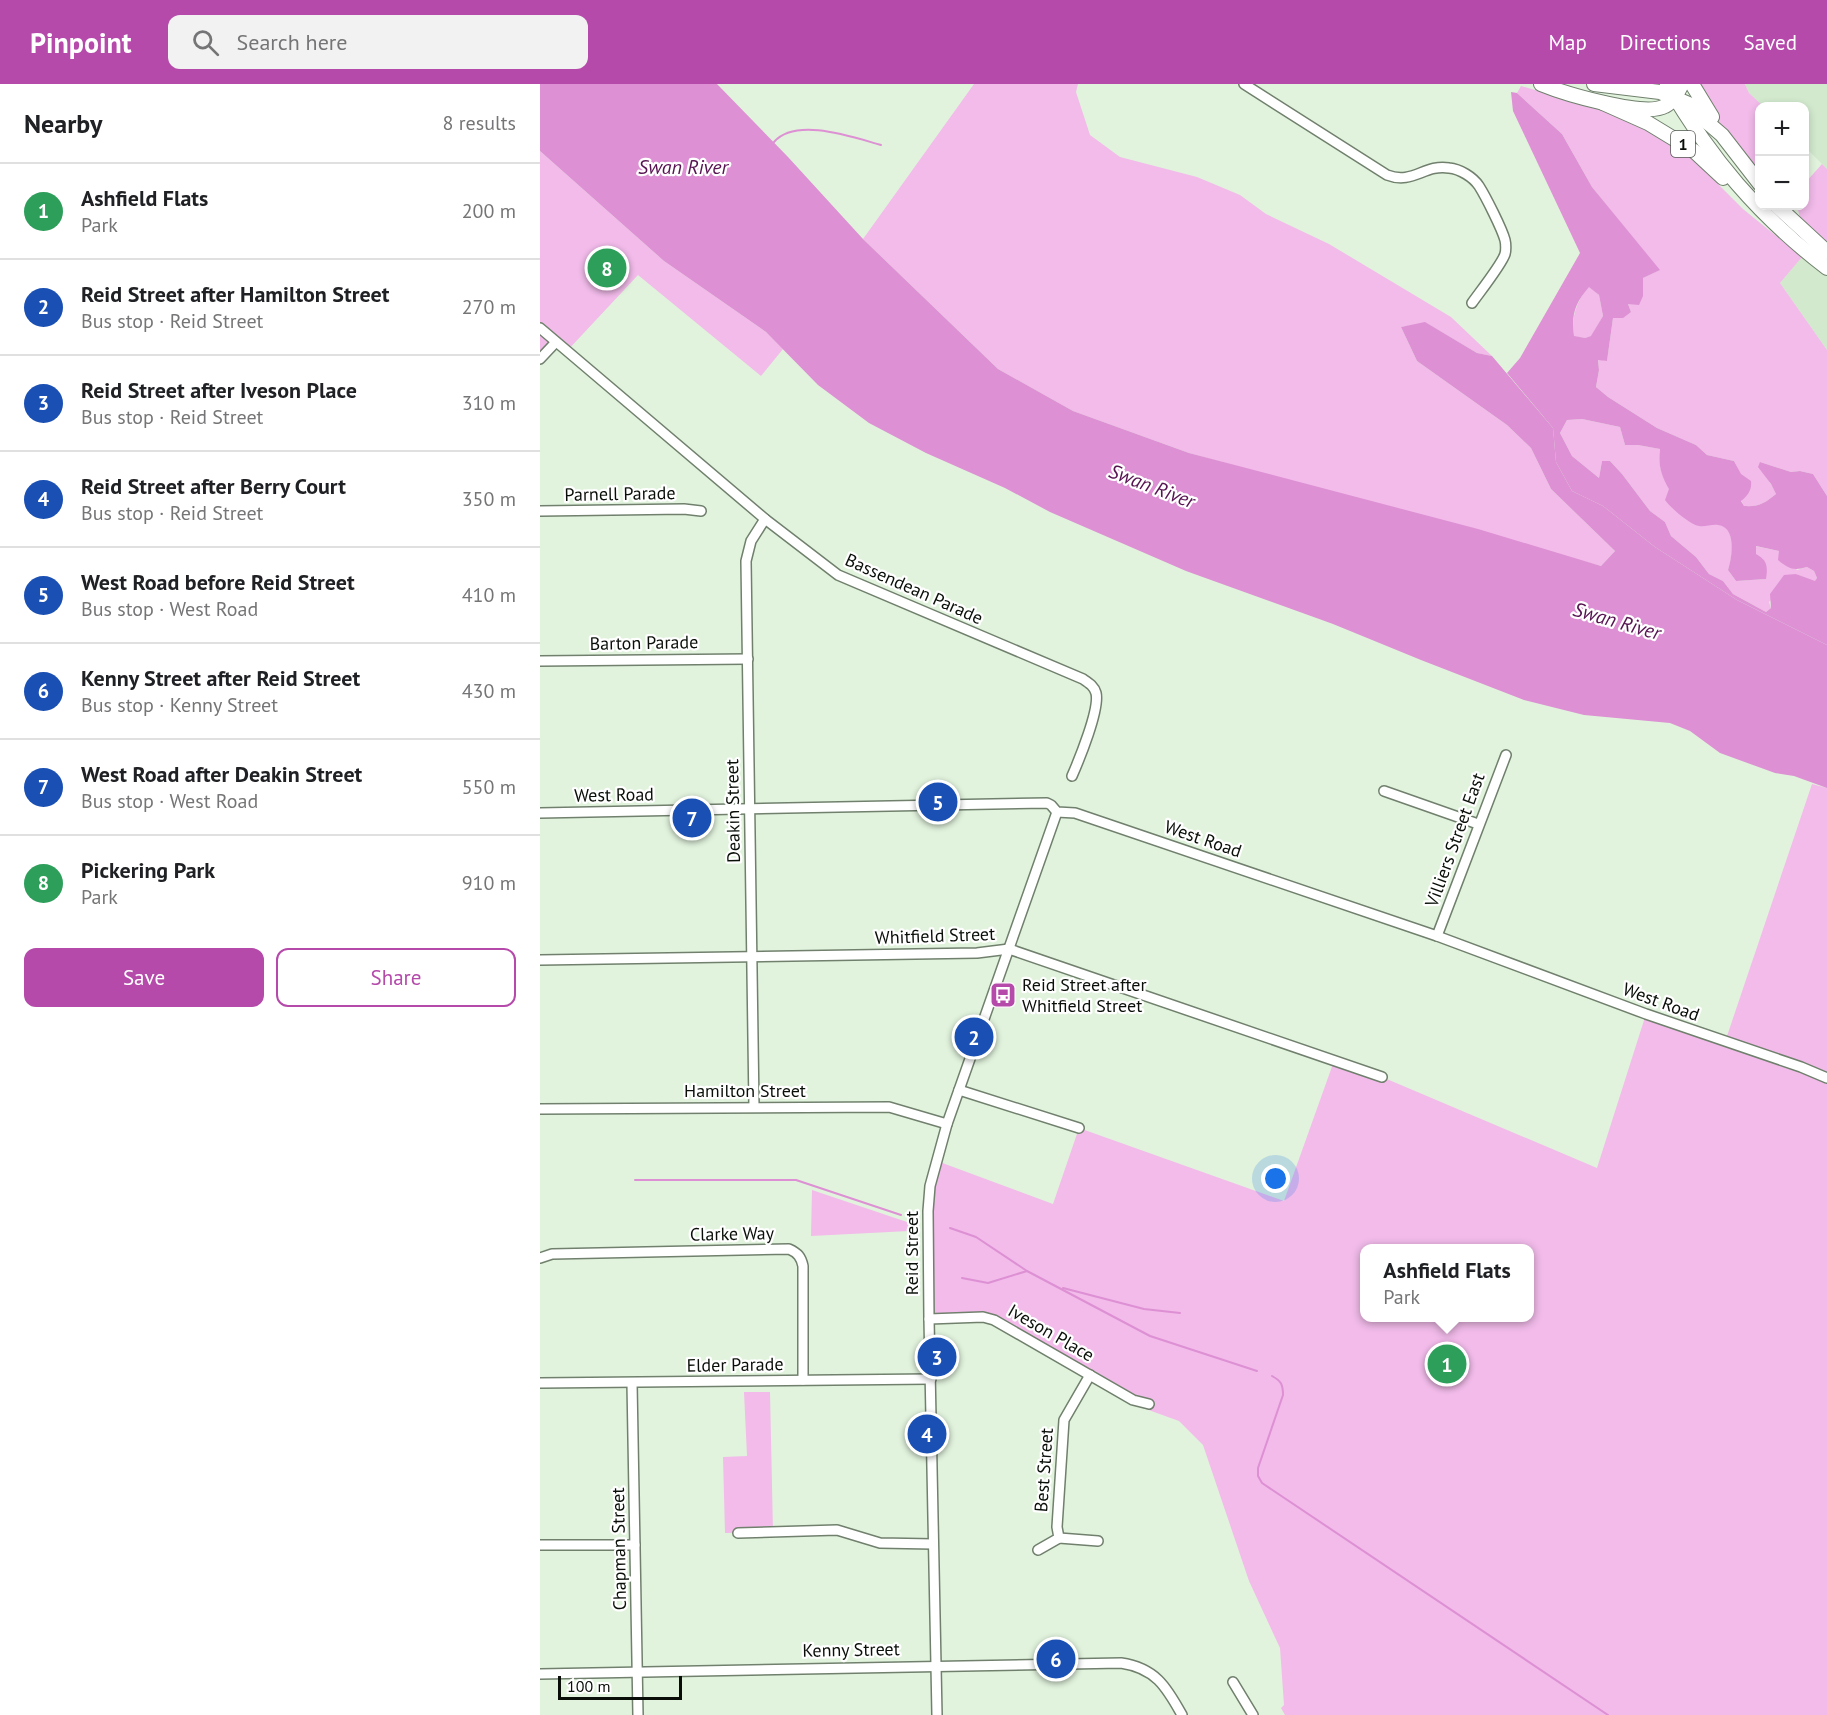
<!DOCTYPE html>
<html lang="en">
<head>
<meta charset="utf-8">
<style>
	:root { --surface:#fff; --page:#f2f2f2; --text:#202124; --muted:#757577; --line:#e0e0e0; --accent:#b54aab }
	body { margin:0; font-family:"PT Sans",sans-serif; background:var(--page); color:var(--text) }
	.controls { position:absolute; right:18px; top:18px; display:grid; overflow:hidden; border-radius:12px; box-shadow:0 3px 9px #0003 }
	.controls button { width:54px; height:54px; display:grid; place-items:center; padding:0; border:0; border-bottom:2px solid var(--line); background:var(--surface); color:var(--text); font:30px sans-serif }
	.scale { position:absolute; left:18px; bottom:15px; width:124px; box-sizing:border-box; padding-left:6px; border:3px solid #090f08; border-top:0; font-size:16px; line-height:21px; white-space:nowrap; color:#090f08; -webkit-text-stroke:4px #fff; paint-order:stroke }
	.you { position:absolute; left:736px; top:1095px; width:21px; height:21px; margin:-15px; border:4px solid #fff; border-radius:50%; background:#1a73e8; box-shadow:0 0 0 9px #1a73e833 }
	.badge { display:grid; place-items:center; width:39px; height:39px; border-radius:50%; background:var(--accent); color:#fff; font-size:20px; font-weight:700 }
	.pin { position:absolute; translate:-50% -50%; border:3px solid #fff; box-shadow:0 2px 6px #0006 }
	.popup { position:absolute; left:820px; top:1160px; width:174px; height:78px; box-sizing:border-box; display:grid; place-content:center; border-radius:12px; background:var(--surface); filter:drop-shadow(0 2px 4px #0005); font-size:20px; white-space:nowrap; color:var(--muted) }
	.popup b { font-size:22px; color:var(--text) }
	.popup::after { content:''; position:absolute; left:50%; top:100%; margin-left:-12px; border:12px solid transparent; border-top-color:var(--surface) }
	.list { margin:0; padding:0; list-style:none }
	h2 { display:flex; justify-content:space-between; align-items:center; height:78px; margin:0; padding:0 24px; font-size:26px }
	h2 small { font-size:20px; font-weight:400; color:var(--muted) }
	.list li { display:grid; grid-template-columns:39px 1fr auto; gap:18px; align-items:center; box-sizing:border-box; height:96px; padding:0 24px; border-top:2px solid var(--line) }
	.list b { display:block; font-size:22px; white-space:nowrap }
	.list p { margin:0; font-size:20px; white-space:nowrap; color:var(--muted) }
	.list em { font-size:20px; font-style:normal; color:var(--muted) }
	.actions { display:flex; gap:12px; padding:18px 24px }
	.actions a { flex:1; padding:14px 0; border:2px solid var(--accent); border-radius:12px; text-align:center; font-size:21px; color:var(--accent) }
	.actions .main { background:var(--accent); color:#fff }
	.icon { flex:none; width:33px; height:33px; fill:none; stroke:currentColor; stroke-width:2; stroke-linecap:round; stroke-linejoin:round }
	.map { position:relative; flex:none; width:1287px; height:1631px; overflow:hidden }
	header { display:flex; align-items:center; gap:36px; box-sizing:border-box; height:84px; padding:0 30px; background:var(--accent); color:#fff }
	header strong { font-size:28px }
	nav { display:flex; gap:33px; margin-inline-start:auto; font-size:21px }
	.search { width:420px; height:54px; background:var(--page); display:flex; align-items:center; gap:15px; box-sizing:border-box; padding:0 21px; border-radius:12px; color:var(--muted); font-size:22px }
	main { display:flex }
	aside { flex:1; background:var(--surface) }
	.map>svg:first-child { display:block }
	.built { fill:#d2e9ce }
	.green { fill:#f2bbea; fill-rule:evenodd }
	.forest { fill:#de91d4; fill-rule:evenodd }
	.water { fill:#dd90d3 }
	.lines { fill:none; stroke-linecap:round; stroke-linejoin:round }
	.stream { stroke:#dd90d3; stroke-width:2 }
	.minor-casing { stroke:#70806d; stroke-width:12 }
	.highway-casing { stroke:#70806d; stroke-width:16 }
	.minor { stroke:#fff; stroke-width:9 }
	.highway { stroke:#fff; stroke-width:14 }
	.labels { text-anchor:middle; stroke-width:4.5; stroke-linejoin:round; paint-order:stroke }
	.shield { fill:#fff; stroke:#535752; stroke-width:1.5 }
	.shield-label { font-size:16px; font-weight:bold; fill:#090f08 }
	.street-label { font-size:18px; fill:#090f08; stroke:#fff }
	.poi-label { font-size:18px; fill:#090f08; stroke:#fff; text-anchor:start }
	.water-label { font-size:20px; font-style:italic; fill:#571352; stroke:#fff }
</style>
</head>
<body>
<header>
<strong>Pinpoint</strong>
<div class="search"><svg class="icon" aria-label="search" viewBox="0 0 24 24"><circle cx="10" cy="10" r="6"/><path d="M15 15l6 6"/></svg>Search here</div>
<nav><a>Map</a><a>Directions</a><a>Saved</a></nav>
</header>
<main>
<aside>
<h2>Nearby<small>8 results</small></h2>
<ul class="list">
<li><span class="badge" style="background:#2e9e5b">1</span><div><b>Ashfield Flats</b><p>Park</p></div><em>200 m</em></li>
<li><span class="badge" style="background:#1a4fb4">2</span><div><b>Reid Street after Hamilton Street</b><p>Bus stop · Reid Street</p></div><em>270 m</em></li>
<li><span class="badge" style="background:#1a4fb4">3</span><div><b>Reid Street after Iveson Place</b><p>Bus stop · Reid Street</p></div><em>310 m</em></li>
<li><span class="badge" style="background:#1a4fb4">4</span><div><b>Reid Street after Berry Court</b><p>Bus stop · Reid Street</p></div><em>350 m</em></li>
<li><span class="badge" style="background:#1a4fb4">5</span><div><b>West Road before Reid Street</b><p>Bus stop · West Road</p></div><em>410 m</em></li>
<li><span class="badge" style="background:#1a4fb4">6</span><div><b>Kenny Street after Reid Street</b><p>Bus stop · Kenny Street</p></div><em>430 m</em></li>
<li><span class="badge" style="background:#1a4fb4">7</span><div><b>West Road after Deakin Street</b><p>Bus stop · West Road</p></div><em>550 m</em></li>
<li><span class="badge" style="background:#2e9e5b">8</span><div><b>Pickering Park</b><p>Park</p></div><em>910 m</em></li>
</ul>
<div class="actions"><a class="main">Save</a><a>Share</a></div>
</aside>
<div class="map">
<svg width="1287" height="1631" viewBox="0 0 1287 1631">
	<rect width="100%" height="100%" fill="#e1f3dd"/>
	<g class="built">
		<path d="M1205 0H1287V85L1265 63 1264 22H1223L1209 9Z"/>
		<path d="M1275 157 1287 165V266L1240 199Z"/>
	</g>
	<g class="green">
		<path d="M434 0H538L536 8 550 51 580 73 657 93 700 111 726 130 789 160 911 233 952 272 937 269 886 239 861 243 877 277 967 341 991 364 1011 405 1075 467 1061 482 649 369 533 327 458 285 323 155Z"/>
		<path d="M1157 0H1205L1209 9 1223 22H1220L1219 85C1201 78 1167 19 1157 0Z"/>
		<path d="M981 2 1067 27 1110 45 1148 70 1203 125 1262 173 1240 199 1287 266V412L1273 390 1260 387 1251 388 1220 378C1223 391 1231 398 1236 410 1225 419 1219 423 1204 422 1196 409 1205 395 1194 377L1167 371 1156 361 1117 344 1068 313 1056 303 1059 286 1058 275 1067 277 1073 234 1091 228 1088 220 1103 194 1119 186 1052 103 1022 50 977 9Z"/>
		<path d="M0 67 124 177 226 248 243 265 221 292 98 191 27 267 16 258 0 275Z"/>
		<path d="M1282 80 1287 85V159L1261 138 1257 122H1264L1265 99Z"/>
		<path d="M1049 202 1059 211 1063 232 1052 252 1045 254 1034 253C1031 232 1036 218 1049 202Z"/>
		<path d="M1042 335 1080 343 1085 361H1098L1120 365C1115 404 1144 415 1172 435 1176 438 1184 441 1187 445 1195 457 1192 474 1188 486L1196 497 1226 495 1216 470 1215 462 1239 467 1257 486 1267 483 1274 487 1277 494 1275 498 1256 490 1229 518 1231 524 1226 528 1193 510 1183 497 1169 490 1156 473 1131 452 1125 438 1110 427 1082 390 1070 377H1062L1059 394 1032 372 1020 349 1027 336Z"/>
		<path d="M1272 700 1287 704V1631H745L741 1624 744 1621 740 1564 709 1497 663 1361 639 1337 592 1320 460 1240 443 1236 390 1237 388 1127 397 1077 513 1120 539 1044 744 1117 794 977 842 993 1057 1084 1106 930 1185 958ZM824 1164H990V1234H824Z"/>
		<path d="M272 1106 370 1139 369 1147 271 1152Z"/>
		<path d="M204 1308H230L233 1448 185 1449 183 1373 207 1372Z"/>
	</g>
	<path class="forest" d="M971 8 977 9 1022 50 1052 103 1120 186 1103 194V212L1099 221 1088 220 1091 228 1083 234H1073L1067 277 1058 276 1059 286 1056 303 1068 313 1117 344 1156 361 1167 371 1194 377 1201 390 1211 397C1212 406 1208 411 1201 417L1204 422C1219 423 1225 419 1236 410L1231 400 1218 383 1220 378 1251 388 1260 387 1273 390 1287 412V561L1197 516 1115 463 1063 422 1032 407 1016 378 1013 344 967 289 980 274 1040 169 973 27ZM1049 203 1059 211 1063 232 1051 252 1045 254 1034 252C1031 231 1035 219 1049 203ZM1042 335 1080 343 1085 361H1098L1120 365C1118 381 1121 391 1129 405L1125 416C1131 424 1149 440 1159 442 1165 443 1172 440 1178 441 1197 443 1192 474 1188 486L1196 497 1226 495C1228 482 1227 476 1216 470V462L1239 467 1238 476C1249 485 1254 487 1267 483L1274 487 1277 494 1275 497 1256 490 1244 491 1230 510 1231 524 1226 528 1193 510 1183 497 1169 490 1156 473 1131 452 1125 438 1110 427 1082 390 1070 377H1062L1059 394 1032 372 1020 349 1027 336Z"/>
	<path class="water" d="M0 0H177L248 73 323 155 458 285 533 327 649 369 938 445 1061 482 1075 467 1011 405 991 364 967 341 877 277 861 243 885 238 937 269 952 272 1013 344 1016 378 1032 407 1063 422 1115 463 1197 516 1287 561V704L1254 692 1235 689 1180 669 1150 647 1130 639 1044 631 984 616 881 576 793 540 646 487 510 428 465 404 386 369 329 339 278 301 226 248 124 177 0 67Z"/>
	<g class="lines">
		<g class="stream">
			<path d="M234 58C256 33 312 53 341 61"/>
			<path d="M95 1096H256L361 1131"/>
			<path d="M410 1144 436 1153 487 1187 610 1252 717 1287"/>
			<path d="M422 1194 448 1199 487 1187"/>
			<path d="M523 1204 604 1225 640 1229"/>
			<path d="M732 1292C741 1297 743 1300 743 1311L718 1384V1392L722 1399 1068 1631"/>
		</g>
		<g class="minor-casing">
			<g id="minor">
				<path d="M704 0 847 91C873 101 884 80 909 84 920 85 933 93 939 102 946 113 962 145 965 156 966 160 966 167 965 170 962 180 939 209 932 219"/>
				<path d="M0 244 225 435 298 491 543 595C549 599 554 602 556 609 560 625 539 676 532 692"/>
				<path d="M0 275 16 258"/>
				<path d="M0 427 144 425 161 427"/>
				<path d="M0 577 208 575"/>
				<path d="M844 707 938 740"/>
				<path d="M0 729 507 719 511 721 517 728 535 729 897 852 1106 930 1261 983 1287 994"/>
				<path d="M897 852 966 671"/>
				<path d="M0 876 437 869 469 865 842 993"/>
				<path d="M419 1006 539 1044"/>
				<path d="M214 1023 206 477 211 457 225 435"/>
				<path d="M0 1025 349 1023 407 1040"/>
				<path d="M0 1174 12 1170 249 1165C258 1169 261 1173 263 1182V1296"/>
				<path d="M389 1235 443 1233 454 1236 593 1316 609 1320"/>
				<path d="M0 1299 391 1295"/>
				<path d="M92 1299 98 1631"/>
				<path d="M198 1449 297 1446 340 1459 393 1460"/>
				<path d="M519 1454 558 1457"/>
				<path d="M0 1461H95"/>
				<path d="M498 1466 519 1454 517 1443 524 1336 550 1291"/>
				<path d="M0 1590 581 1579C615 1584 626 1602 642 1631"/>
				<path d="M693 1598 713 1631"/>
				<path d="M397 1631 389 1235 388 1127 390 1102 407 1040 517 728"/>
			</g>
		</g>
		<g class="highway-casing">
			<g id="highway">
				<path d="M1001 0C1023 9 1105 34 1125 22 1133 18 1138 8 1142 0"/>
				<path d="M1054 0 1120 8 1151 21 1168 39 1182 51 1220 100"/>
				<path d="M1127 0C1171 75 1218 131 1287 184"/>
				<path d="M1152 0 1172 33"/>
				<path d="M1063 19 1108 39 1154 67 1183 94"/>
				<path d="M1237 122 1287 168"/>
			</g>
		</g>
		<use href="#minor" class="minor"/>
		<use href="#highway" class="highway"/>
	</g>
	<defs>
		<g id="bus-square" transform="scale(1.35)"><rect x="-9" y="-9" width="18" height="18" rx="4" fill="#b54aab" stroke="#fff"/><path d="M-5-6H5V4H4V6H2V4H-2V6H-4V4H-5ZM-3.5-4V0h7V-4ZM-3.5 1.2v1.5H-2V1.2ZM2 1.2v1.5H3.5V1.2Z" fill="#fff"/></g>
	</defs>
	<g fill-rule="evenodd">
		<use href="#bus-square" x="463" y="911"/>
	</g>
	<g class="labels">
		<rect class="shield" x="1131" y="47" width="24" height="26" rx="4.5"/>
		<g class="shield-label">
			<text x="1143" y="66">1</text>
		</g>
		<g class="street-label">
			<text transform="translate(80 410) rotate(-1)" y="6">Parnell Parade</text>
			<text transform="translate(374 505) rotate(24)" y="6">Bassendean Parade</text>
			<text transform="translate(104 559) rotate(-1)" y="6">Barton Parade</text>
			<text transform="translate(74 711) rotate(-1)" y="6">West Road</text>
			<text transform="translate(193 727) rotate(-91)" y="6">Deakin Street</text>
			<text transform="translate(663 755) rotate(19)" y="6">West Road</text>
			<text transform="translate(915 756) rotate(-70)" y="6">Villiers Street East</text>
			<text transform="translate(395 852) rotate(-2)" y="6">Whitfield Street</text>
			<text transform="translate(1121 918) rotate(20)" y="6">West Road</text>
			<text x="205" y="1013">Hamilton Street</text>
			<text transform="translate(192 1150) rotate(-1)" y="6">Clarke Way</text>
			<text transform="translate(372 1169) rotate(-90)" y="6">Reid Street</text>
			<text transform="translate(511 1249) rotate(30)" y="6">Iveson Place</text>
			<text transform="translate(195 1281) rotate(-1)" y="6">Elder Parade</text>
			<text transform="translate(504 1386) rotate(-86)" y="6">Best Street</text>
			<text transform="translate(79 1465) rotate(-91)" y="6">Chapman Street</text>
			<text transform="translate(311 1566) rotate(-1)" y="6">Kenny Street</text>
		</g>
		<g class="poi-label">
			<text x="482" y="907">Reid Street after<tspan x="482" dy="21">Whitfield Street</tspan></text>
		</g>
		<g class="water-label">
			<text x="143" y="90">Swan River</text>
			<text transform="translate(612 402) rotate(21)" y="7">Swan River</text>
			<text transform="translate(1077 537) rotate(16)" y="7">Swan River</text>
		</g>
	</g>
</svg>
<div class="controls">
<button>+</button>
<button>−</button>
</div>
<div class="scale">100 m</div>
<div class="you"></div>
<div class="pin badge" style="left:907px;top:1280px;background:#2e9e5b">1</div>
<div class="popup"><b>Ashfield Flats</b>Park</div>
<div class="pin badge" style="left:434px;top:953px;background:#1a4fb4">2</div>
<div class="pin badge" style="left:397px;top:1273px;background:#1a4fb4">3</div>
<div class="pin badge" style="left:387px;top:1350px;background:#1a4fb4">4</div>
<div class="pin badge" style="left:398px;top:718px;background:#1a4fb4">5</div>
<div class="pin badge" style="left:516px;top:1575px;background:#1a4fb4">6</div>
<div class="pin badge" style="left:152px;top:734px;background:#1a4fb4">7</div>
<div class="pin badge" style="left:67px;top:184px;background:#2e9e5b">8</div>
</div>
</main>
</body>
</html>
